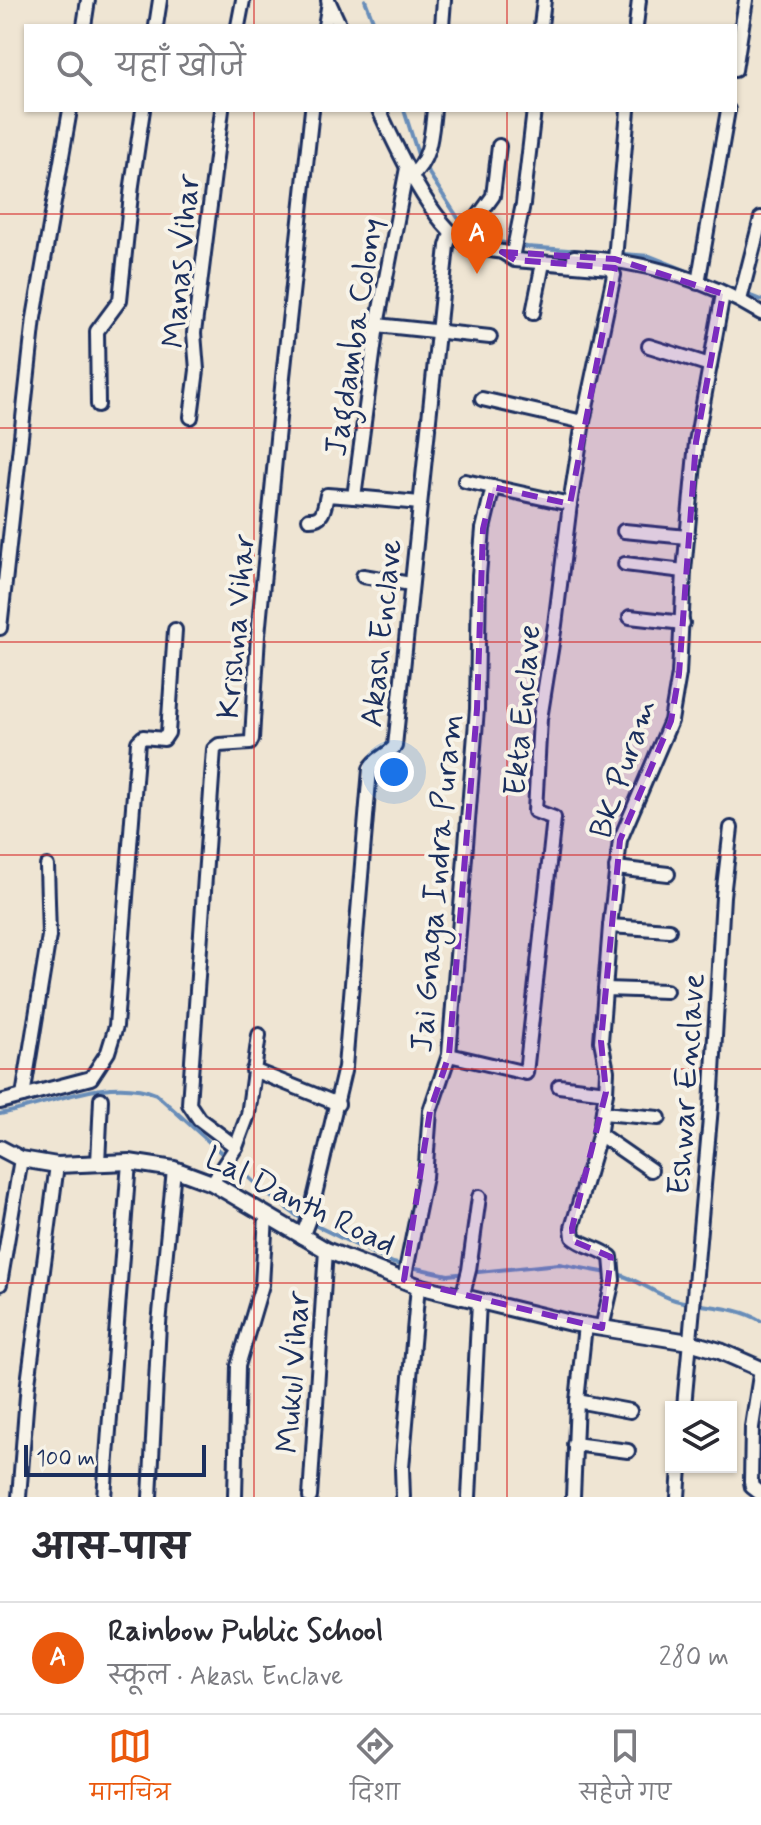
<!DOCTYPE html>
<html lang="hi">
<head>
<meta charset="utf-8">
<style>
	:root { --surface:#fff; --page:#f2f2f3; --text:#2b2b33; --muted:#7c7c81; --line:#e1e1e2; --accent:#ea580c }
	body { margin:0; font-family:Mynerve,"Playpen Sans Deva",sans-serif; background:var(--page); color:var(--text) }
	.controls { position:absolute; right:24px; bottom:24px; display:grid; overflow:hidden; border-radius:0px; box-shadow:0 2px 6px #0004 }
	.controls button { width:72px; height:72px; display:grid; place-items:center; padding:0; border:0; border-bottom:2px solid var(--line); background:var(--surface); color:var(--text); font:40px sans-serif }
	.scale { position:absolute; left:24px; bottom:20px; width:182px; box-sizing:border-box; padding-left:8px; border:4px solid #1b2f5e; border-top:0; font-size:22px; line-height:28px; white-space:nowrap; color:#1b2f5e; -webkit-text-stroke:6px #f7f3e8; paint-order:stroke }
	.you { position:absolute; left:394px; top:772px; width:28px; height:28px; margin:-20px; border:6px solid #fff; border-radius:50%; background:#1a73e8; box-shadow:0 0 0 12px #1a73e833 }
	.badge { display:grid; place-items:center; width:52px; height:52px; border-radius:50%; background:var(--accent); color:#fff; font-size:26px; font-weight:700 }
	.pin { position:absolute; translate:-50% -66px; filter:drop-shadow(0 2px 4px #0008) }
	.pin::after { content:''; position:absolute; top:42px; width:28px; height:24px; background:inherit; clip-path:polygon(0 0,100% 0,50% 100%) }
	.list { margin:0; padding:0; list-style:none }
	h2 { display:flex; justify-content:space-between; align-items:center; height:104px; margin:0; padding:0 32px; font-size:34px }
	h2 small { font-size:26px; font-weight:400; color:var(--muted) }
	.list li { display:grid; grid-template-columns:52px 1fr auto; gap:24px; align-items:center; box-sizing:border-box; height:112px; padding:0 32px; border-top:2px solid var(--line) }
	.list b { display:block; font-size:30px; white-space:nowrap }
	.list p { margin:0; font-size:26px; white-space:nowrap; color:var(--muted) }
	.list em { font-size:26px; font-style:normal; color:var(--muted) }
	.icon { flex:none; width:44px; height:44px; fill:none; stroke:currentColor; stroke-width:2; stroke-linecap:round; stroke-linejoin:round }
	.map { position:relative; flex:none; width:761px; height:1497px; overflow:hidden }
	.search { position:absolute; background:var(--surface); box-shadow:0 2px 6px #0004; left:24px; right:24px; top:24px; height:88px; display:flex; align-items:center; gap:20px; box-sizing:border-box; padding:0 28px; border-radius:0px; color:var(--muted); font-size:30px }
	.sheet { height:216px; background:var(--surface) }
	nav { display:flex; justify-content:space-around; align-items:center; box-sizing:border-box; height:112px; border-top:2px solid var(--line); background:var(--surface); font-size:22px; color:var(--muted) }
	nav a { display:grid; justify-items:center; gap:4px }
	nav .on { color:var(--accent) }
	.map>svg:first-child { display:block }
	.lines { fill:none; stroke-linecap:round; stroke-linejoin:round }
	.stream { stroke:#678db9; stroke-width:4 }
	.minor-casing { stroke:#1b2f5e; stroke-width:18 }
	.tertiary-casing { stroke:#1b2f5e; stroke-width:20 }
	.minor { stroke:#f7f3e8; stroke-width:12 }
	.tertiary { stroke:#f7f3e8; stroke-width:14 }
	.marked { fill:#7b2cbf; fill-opacity:0.2; stroke:#7b2cbf; stroke-width:6; stroke-dasharray:16 10; stroke-linejoin:round }
	.grid { fill:none; stroke:#d62828; stroke-width:2; stroke-opacity:0.55 }
	.labels { text-anchor:middle; stroke-width:8; stroke-linejoin:round; paint-order:stroke }
	.street-label { font-size:32px; fill:#1b2f5e; stroke:#f7f3e8 }
</style>
</head>
<body>
<div class="map">
<svg width="761" height="1497" viewBox="0 0 761 1497">
	<rect width="100%" height="100%" fill="#efe5d3"/>
	<filter id="ink" filterUnits="userSpaceOnUse"><feTurbulence type="fractalNoise" baseFrequency=".0125" numOctaves="2"/><feDisplacementMap in="SourceGraphic" scale="16" xChannelSelector="R" yChannelSelector="G"/><feConvolveMatrix kernelMatrix="1 2 1 2 8 2 1 2 1" color-interpolation-filters="sRGB"/></filter>
	<g filter="url(#ink)">
		<g class="lines">
			<g class="stream">
				<path d="M365 0 375 26"/>
				<path d="M404 110 419 158 458 218 482 239 527 247 650 256 761 300"/>
				<path d="M0 1114C48 1105 108 1075 156 1094L267 1194 300 1218 393 1263 448 1275 559 1264 608 1273"/>
				<path d="M617 1274C638 1279 654 1294 675 1300 704 1308 735 1305 761 1321"/>
			</g>
			<g class="minor-casing">
				<g id="minor">
					<path d="M328 0 340 26"/>
					<path d="M84 26 88 0"/>
					<path d="M156 26 160 0"/>
					<path d="M238 26 243 0"/>
					<path d="M325 26 329 2"/>
					<path d="M442 26 444 0"/>
					<path d="M541 26 544 0"/>
					<path d="M636 26 639 0"/>
					<path d="M735 70 746 0"/>
					<path d="M379 110C395 145 432 226 466 243 479 250 494 250 508 253"/>
					<path d="M407 168 377 325 354 497 420 503"/>
					<path d="M411 176C431 159 431 135 434 110"/>
					<path d="M461 240 493 196 499 146"/>
					<path d="M513 253 523 204 534 110"/>
					<path d="M574 257C640 260 704 278 761 313"/>
					<path d="M615 259 628 110"/>
					<path d="M698 283 728 110"/>
					<path d="M740 300 761 218"/>
					<path d="M533 313 543 263"/>
					<path d="M377 325 490 337"/>
					<path d="M649 346 710 365"/>
					<path d="M482 399 583 422"/>
					<path d="M98 405 97 331 120 300 132 185 143 110"/>
					<path d="M191 417 197 370 194 333 222 110"/>
					<path d="M465 481 570 504"/>
					<path d="M309 519C324 520 324 508 327 495L354 497"/>
					<path d="M624 531 687 537"/>
					<path d="M625 564 684 571"/>
					<path d="M363 576 411 584"/>
					<path d="M630 617 683 623"/>
					<path d="M0 628 34 318 70 110"/>
					<path d="M616 868 668 874"/>
					<path d="M610 926 669 930"/>
					<path d="M605 989 666 991"/>
					<path d="M449 1055 526 1073 554 818 535 811 540 719 555 625 570 504 583 422 614 275 610 268 515 260 502 252"/>
					<path d="M253 1070 338 1104"/>
					<path d="M559 1086 606 1092"/>
					<path d="M23 1096 49 936 47 866"/>
					<path d="M0 1102 91 1078 108 1052 116 1026 138 742 143 737 164 739 168 733 175 630"/>
					<path d="M603 1113 659 1118"/>
					<path d="M599 1134 651 1170"/>
					<path d="M236 1147 248 1115 259 1035"/>
					<path d="M98 1163 101 1099"/>
					<path d="M212 1183 236 1147 199 1119 189 1104 214 749 219 745 250 743 252 739 258 635 283 377 312 110"/>
					<path d="M302 1237 310 1216 345 1067 370 769C376 757 388 756 395 746L447 246 451 233"/>
					<path d="M404 1280 425 1177 430 1111 449 1055 477 709 479 575 483 529 493 487"/>
					<path d="M0 1284 21 1159"/>
					<path d="M462 1298 469 1270 479 1197"/>
					<path d="M602 1328 613 1280 611 1257C599 1247 584 1247 573 1237L572 1228 599 1136 606 1092 607 1071 601 1041 610 926 620 840 671 721 679 674 684 571 696 442 723 294"/>
					<path d="M761 1369 752 1427 751 1482 752 1487 761 1494"/>
					<path d="M577 1401 630 1411"/>
					<path d="M684 1407 711 1107 723 896 731 828"/>
					<path d="M574 1444 628 1451"/>
					<path d="M19 1497 28 1383 57 1165"/>
					<path d="M104 1497 129 1162"/>
					<path d="M150 1497 159 1324 174 1169"/>
					<path d="M235 1497 238 1366 262 1285 266 1216"/>
					<path d="M310 1497 326 1250"/>
					<path d="M403 1497 402 1468 418 1286"/>
					<path d="M469 1497 479 1302"/>
					<path d="M573 1497 577 1401 585 1325"/>
					<path d="M678 1497 680 1467"/>
				</g>
			</g>
			<g class="tertiary-casing">
				<path id="tertiary" d="M0 1148 21 1159 57 1165 129 1162 174 1169 212 1183 326 1250 418 1286 571 1323 689 1342 720 1351 761 1369"/>
			</g>
			<use href="#minor" class="minor"/>
			<use href="#tertiary" class="tertiary"/>
		</g>
	</g>
	<path class="marked" d="M502 252 615 259 723 294 696 442 679 674 671 721 620 840 601 1041 606 1092 572 1228 573 1241 611 1257 602 1328 404 1280 430 1111 449 1055 477 709 483 529 493 487 570 504 615 268 515 260Z"/>
	<path class="grid" d="M254 0V26M507 0V26M254 110V1497M507 110V1497M0 214H761M0 428H761M0 642H761M0 855H761M0 1069H761M0 1283H761"/>
	<g class="labels">
		<g class="street-label">
			<text transform="translate(180 261) rotate(-85)" y="11">Manas Vihar</text>
			<text transform="translate(353 337) rotate(-81)" y="11">Jagdamba Colony</text>
			<text transform="translate(235 626) rotate(-85)" y="11">Krishna Vihar</text>
			<text transform="translate(380 633) rotate(-84)" y="11">Akash Enclave</text>
			<text transform="translate(521 710) rotate(-85)" y="11">Ekta Enclave</text>
			<text transform="translate(622 768) rotate(-71)" y="11">BK Puram</text>
			<text transform="translate(435 883) rotate(-85)" y="11">Jai Gnaga Indra Puram</text>
			<text transform="translate(685 1084) rotate(-86)" y="11">Eshwar Enclave</text>
			<text transform="translate(301 1200) rotate(26)" y="11">Lal Danth Road</text>
			<text transform="translate(292 1372) rotate(-86)" y="11">Mukul Vihar</text>
		</g>
	</g>
</svg>
<div class="controls">
<button><svg class="icon" aria-label="layers" viewBox="0 0 24 24"><path d="M12 4l9 5-9 5-9-5zM3 14l9 5 9-5"/></svg></button>
</div>
<div class="scale">100 m</div>
<div class="you"></div>
<div class="pin badge" style="left:477px;top:274px">A</div>
<div class="search"><svg class="icon" aria-label="search" viewBox="0 0 24 24"><circle cx="10" cy="10" r="6"/><path d="M15 15l6 6"/></svg>यहाँ खोजें</div>
</div>
<section class="sheet">
<h2>आस-पास<small></small></h2>
<ul class="list">
<li><span class="badge">A</span><div><b>Rainbow Public School</b><p>स्कूल · Akash Enclave</p></div><em>280 m</em></li>
</ul>
</section>
<nav>
<a class="on"><svg class="icon" aria-label="map" viewBox="0 0 24 24"><path d="M3 6l6-2 6 2 6-2v14l-6 2-6-2-6 2zM9 4v14M15 6v14"/></svg>मानचित्र</a>
<a><svg class="icon" aria-label="directions" viewBox="0 0 24 24"><path d="M12 3l9 9-9 9-9-9zM9 14v-3h6M13 9l2 2-2 2"/></svg>दिशा</a>
<a><svg class="icon" aria-label="saved" viewBox="0 0 24 24"><path d="M7 4h10v16l-5-4-5 4z"/></svg>सहेजे गए</a>
</nav>
</body>
</html>
